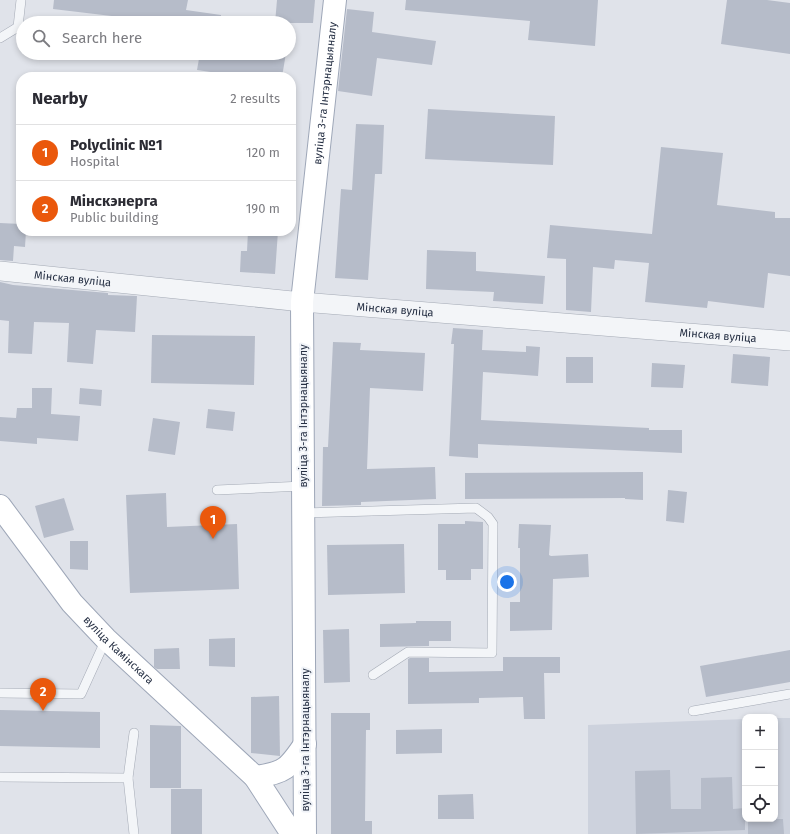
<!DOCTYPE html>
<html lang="en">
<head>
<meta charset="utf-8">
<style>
	:root { --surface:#fff; --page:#f2f2f3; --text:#2b2b33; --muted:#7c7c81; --line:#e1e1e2; --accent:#ea580c }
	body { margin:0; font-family:"Fira Sans",sans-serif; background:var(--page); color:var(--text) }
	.controls { position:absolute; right:12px; bottom:12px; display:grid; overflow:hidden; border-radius:8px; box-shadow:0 2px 6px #0003 }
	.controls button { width:36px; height:36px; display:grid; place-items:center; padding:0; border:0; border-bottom:1px solid var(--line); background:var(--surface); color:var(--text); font:20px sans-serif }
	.you { position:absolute; left:507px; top:582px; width:14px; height:14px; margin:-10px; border:3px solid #fff; border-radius:50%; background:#1a73e8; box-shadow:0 0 0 6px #1a73e833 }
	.badge { display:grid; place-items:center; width:26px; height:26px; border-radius:50%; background:var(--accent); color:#fff; font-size:13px; font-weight:700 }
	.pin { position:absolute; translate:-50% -33px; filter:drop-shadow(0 1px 2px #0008) }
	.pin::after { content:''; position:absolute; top:21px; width:14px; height:12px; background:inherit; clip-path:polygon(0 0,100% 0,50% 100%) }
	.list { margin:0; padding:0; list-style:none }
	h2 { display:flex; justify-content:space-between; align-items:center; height:52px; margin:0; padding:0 16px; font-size:17px }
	h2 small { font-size:13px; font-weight:400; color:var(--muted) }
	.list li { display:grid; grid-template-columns:26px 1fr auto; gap:12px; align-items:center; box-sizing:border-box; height:56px; padding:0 16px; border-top:1px solid var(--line) }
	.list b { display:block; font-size:15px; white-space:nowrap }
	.list p { margin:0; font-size:13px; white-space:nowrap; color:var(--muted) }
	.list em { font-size:13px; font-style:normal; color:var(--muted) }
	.icon { flex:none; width:22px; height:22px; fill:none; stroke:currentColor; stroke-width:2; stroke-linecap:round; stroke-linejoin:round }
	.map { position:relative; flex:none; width:790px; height:834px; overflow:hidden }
	.search { position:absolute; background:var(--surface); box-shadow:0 2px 6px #0003; left:16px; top:16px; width:280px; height:44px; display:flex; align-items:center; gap:10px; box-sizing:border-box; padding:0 14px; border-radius:22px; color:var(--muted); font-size:15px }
	.panel { position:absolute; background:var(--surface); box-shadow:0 2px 6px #0003; left:16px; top:72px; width:280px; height:164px; border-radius:16px }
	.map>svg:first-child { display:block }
	.built { fill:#cdd2dd }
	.building { fill:#b6bcc9 }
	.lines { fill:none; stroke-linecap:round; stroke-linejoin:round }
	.lane-casing { stroke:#a4aab5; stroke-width:10 }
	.street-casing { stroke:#a4aab5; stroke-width:20 }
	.primary-casing { stroke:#9ea7b8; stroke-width:24 }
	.lane { stroke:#f3f5f8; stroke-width:9 }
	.street { stroke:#f3f5f8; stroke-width:19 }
	.primary { stroke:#fff; stroke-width:22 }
	.labels { text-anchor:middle; stroke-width:4; stroke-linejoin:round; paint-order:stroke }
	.street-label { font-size:11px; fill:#263044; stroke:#f0f3f8 }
</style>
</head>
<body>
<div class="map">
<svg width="790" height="834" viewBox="0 0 790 834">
	<rect width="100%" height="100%" fill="#e0e3ea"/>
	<path class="built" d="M775 718H790V834H588V725L745 719V819H775Z"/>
	<g class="building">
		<path d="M54 0H188L186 10 221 15V23H176L142 19 141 23H119L120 17 53 9Z"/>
		<path d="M277 0H315L313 23H275Z"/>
		<path d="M406 0H598L595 46 528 40 530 21 405 10Z"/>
		<path d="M727 0H767L790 3V54L721 44Z"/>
		<path d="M347 9 374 12 372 32 436 41 432 65 377 58 372 96 338 91Z"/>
		<path d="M200 53H286L282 77H245L197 70Z"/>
		<path d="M428 109 555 116 553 165 425 159Z"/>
		<path d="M356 124 384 125 382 174H375L368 280 335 278 341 189 352 190Z"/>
		<path d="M661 147 723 153 717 205 775 212V218H790V276L768 273 764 308 708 301 707 308 645 302 649 263 615 260 614 269 593 267 591 312 566 310V259L547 258 550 225 652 234Z"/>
		<path d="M0 223 21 224V231H26L25 247 14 246 13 261 0 260Z"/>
		<path d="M248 231H278L275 274 240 272 241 251H247Z"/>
		<path d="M427 250 476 252V271L545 276 543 304 493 301 494 292 426 289Z"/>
		<path d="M0 282 13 285 108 293V295L137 296 135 332 96 330 93 364 67 362 69 323 34 322 32 354 8 353 9 321 0 320Z"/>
		<path d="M453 328 483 330 482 350 526 352V346L540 347 538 376 483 372 481 420 649 428V430H682V453L478 444V458L449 456 454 344H451Z"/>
		<path d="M152 335 255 336 254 385 151 383Z"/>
		<path d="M333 342 361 343 360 350 425 353 423 391 370 388 367 469 435 467 436 499 361 502V505L322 506 323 447H328Z"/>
		<path d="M733 354 770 357 768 386 731 383Z"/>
		<rect x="566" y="357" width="27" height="26"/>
		<path d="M652 363 685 365 683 388 651 387Z"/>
		<path d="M32 388H52L51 414 80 416 78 441 37 438V444L0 441V417L16 418 17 408H32Z"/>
		<path d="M80 388 102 390 101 406 79 404Z"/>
		<path d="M208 409 235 412 233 431 206 428Z"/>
		<path d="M153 418 180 422 175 455 148 451Z"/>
		<path d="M643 472V500L625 499V498L465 499V473Z"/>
		<path d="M668 490 687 492 684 523 666 521Z"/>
		<path d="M166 493 167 527 237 524 239 589 130 593 126 495Z"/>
		<path d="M64 498 74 530 44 538 35 506Z"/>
		<path d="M465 521 483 522V569H471V580H446V570H438V524H465Z"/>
		<path d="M519 524 551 525 549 555 551 556 588 554 589 577 553 579 552 630 510 631V602H520V548H518Z"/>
		<path d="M70 541H88V570L70 569Z"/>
		<path d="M404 544 405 593 328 595 327 545Z"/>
		<path d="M416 621H451V641H429V646L380 647V624L416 623Z"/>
		<path d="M349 629 350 682 324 683 323 630Z"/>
		<path d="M235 638V667L209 666V639Z"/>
		<path d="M179 648 180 669H157L154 667V649Z"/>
		<path d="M790 650V682L706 697 700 666Z"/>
		<path d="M503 657H560V673H544L545 719H524L523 697 479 698V703L408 704V659L410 658H429V672L503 671Z"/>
		<path d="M279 696 280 756 251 753V697Z"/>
		<path d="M0 710 100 712V748L0 746Z"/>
		<path d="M331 713H370V730H366L365 821H372V834H331Z"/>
		<path d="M150 725 181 726V788H150Z"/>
		<path d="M442 729V753L396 754V730Z"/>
		<path d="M670 770 671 809H701V778L732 777 733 809 745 808V830L636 834 635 771Z"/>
		<rect x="171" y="789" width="31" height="45"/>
		<path d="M473 794 474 819H438V795Z"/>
		<path d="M748 819H783L784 834H748Z"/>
	</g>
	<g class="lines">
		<g class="lane-casing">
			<g id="lane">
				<path d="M18 27 21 0"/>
				<path d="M0 38 18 27 23 28"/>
				<path d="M217 490 303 486"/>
				<path d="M303 513 476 508 488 517 493 524 492 653 408 652 373 675"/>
				<path d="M0 693 81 694 106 639"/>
				<path d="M693 711 790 694"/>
				<path d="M0 777 128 778 134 733"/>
				<path d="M128 778 134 834"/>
			</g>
		</g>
		<g class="street-casing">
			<g id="street">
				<path id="s1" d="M0 271 302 302 790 341"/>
			</g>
		</g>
		<g class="primary-casing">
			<g id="primary">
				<path id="s2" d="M0 506 72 603 106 639 255 777 292 834"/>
				<path d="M255 777C285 773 289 768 305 744"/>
				<path id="s3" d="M305 834 302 302 335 0"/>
			</g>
		</g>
		<use href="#lane" class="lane"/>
		<use href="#street" class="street"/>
		<use href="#primary" class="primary"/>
	</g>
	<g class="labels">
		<g class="street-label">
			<text dy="4" stroke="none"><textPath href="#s3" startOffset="742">вуліца 3-га Інтэрнацыяналу</textPath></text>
			<text dy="4" stroke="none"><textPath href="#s1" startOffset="73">Мінская вуліца</textPath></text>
			<text dy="4" stroke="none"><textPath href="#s1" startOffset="397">Мінская вуліца</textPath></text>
			<text dy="4" stroke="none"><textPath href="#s1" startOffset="721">Мінская вуліца</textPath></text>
			<text transform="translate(303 416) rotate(-90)" y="4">вуліца 3-га Інтэрнацыяналу</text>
			<text dy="4" stroke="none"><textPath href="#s2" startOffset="187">вуліца Камінскага</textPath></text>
			<text transform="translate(305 740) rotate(-90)" y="4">вуліца 3-га Інтэрнацыяналу</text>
		</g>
	</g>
</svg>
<div class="controls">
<button>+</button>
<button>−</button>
<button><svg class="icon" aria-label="locate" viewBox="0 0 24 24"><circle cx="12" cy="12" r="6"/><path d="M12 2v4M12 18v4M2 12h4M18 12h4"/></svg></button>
</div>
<div class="you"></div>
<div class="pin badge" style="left:213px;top:539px">1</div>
<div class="pin badge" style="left:43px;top:711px">2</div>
<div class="search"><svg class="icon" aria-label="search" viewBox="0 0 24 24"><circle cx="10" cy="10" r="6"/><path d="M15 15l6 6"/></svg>Search here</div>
<section class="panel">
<h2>Nearby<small>2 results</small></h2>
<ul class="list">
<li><span class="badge">1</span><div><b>Polyclinic №1</b><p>Hospital</p></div><em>120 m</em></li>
<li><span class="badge">2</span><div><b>Мінскэнерга</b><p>Public building</p></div><em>190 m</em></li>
</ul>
</section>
</div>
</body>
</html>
